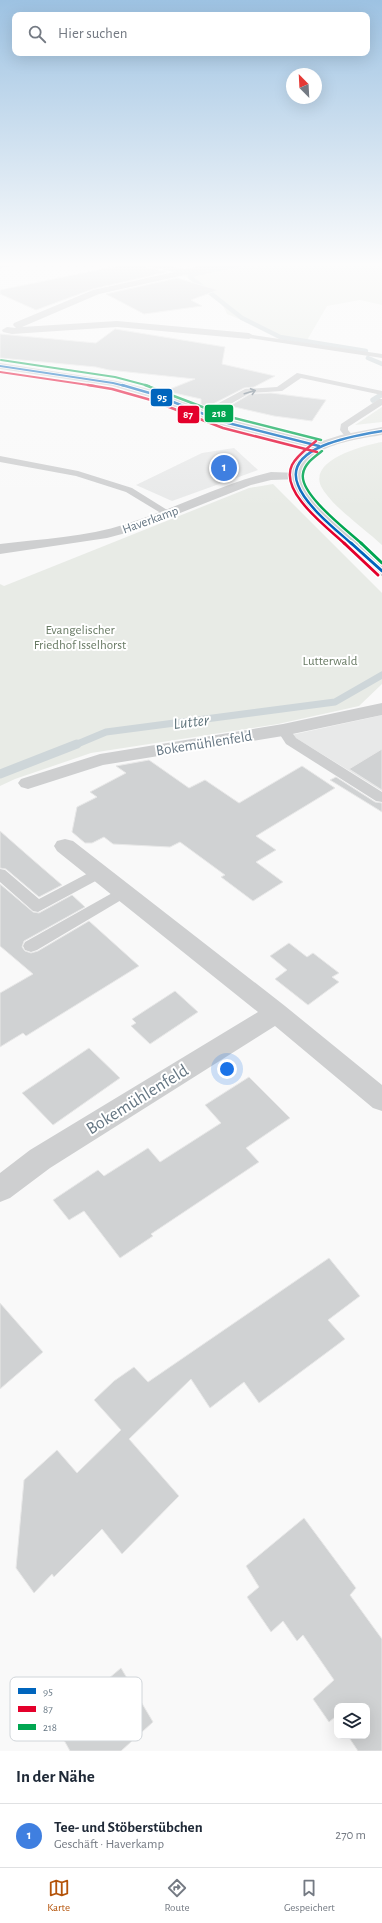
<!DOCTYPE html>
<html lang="de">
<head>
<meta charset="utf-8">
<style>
	:root { --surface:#fff; --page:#f2f2f3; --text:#1f2937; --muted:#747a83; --line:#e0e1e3; --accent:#b45309 }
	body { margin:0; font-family:"Alegreya Sans",sans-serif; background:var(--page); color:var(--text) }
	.controls { position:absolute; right:12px; bottom:12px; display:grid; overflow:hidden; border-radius:8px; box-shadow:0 4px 16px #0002 }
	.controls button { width:36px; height:36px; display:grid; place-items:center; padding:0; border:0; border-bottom:1px solid var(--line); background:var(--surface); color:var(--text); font:20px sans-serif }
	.compass { position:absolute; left:286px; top:68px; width:36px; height:36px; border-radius:50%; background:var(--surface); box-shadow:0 4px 16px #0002; rotate:336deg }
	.you { position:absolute; left:227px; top:1069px; width:14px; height:14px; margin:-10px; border:3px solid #fff; border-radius:50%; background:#1a73e8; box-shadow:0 0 0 6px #1a73e833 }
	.badge { display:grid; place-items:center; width:26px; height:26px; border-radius:50%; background:var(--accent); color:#fff; font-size:13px; font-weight:700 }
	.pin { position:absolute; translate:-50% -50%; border:2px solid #fff; box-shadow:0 1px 4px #0006 }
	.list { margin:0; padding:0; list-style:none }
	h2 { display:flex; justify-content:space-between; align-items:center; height:52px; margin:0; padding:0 16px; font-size:17px }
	h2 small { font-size:13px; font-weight:400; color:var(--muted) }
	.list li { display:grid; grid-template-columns:26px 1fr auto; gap:12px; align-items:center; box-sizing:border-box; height:64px; padding:0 16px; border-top:1px solid var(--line) }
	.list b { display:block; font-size:15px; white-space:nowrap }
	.list p { margin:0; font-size:13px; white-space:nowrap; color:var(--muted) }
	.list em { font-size:13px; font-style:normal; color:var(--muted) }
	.icon { flex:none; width:22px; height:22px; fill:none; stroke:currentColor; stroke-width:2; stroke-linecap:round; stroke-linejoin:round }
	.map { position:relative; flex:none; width:382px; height:1751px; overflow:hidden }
	.search { position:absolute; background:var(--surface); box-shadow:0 4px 16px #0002; left:12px; right:12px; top:12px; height:44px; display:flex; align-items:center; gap:10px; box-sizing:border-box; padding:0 14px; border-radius:8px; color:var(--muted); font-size:15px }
	.sheet { height:116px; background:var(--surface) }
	nav { display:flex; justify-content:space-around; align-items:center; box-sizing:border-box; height:56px; border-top:1px solid var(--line); background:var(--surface); font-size:11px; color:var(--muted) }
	nav a { display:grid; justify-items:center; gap:2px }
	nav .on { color:var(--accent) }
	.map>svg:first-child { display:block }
	.built { fill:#e8e9e9 }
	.green { fill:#e8ebe6 }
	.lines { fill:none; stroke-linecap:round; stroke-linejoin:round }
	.stream-far3 { stroke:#ced6d9; stroke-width:4.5 }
	.stream-far2 { stroke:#ced6d9; stroke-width:5.5 }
	.stream-far1 { stroke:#ced6d9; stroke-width:7 }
	.stream { stroke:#ced6d9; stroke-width:9 }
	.building { fill:#d0d2d3; stroke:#e8e8e8 }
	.service { fill:#cecfd0; fill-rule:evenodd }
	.minor { fill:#cecfd0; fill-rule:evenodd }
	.tertiary { fill:#cecfd0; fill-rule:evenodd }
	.bus-1-far2-casing { stroke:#fff; stroke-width:3.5 }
	.bus-1-far1-casing { stroke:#fff; stroke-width:4.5 }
	.bus-1-casing { stroke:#fff; stroke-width:5.5 }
	.bus-2-far2-casing { stroke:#fff; stroke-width:3.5 }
	.bus-2-far1-casing { stroke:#fff; stroke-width:4.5 }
	.bus-2-casing { stroke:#fff; stroke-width:5.5 }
	.bus-3-far2-casing { stroke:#fff; stroke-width:3.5 }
	.bus-3-far1-casing { stroke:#fff; stroke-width:4.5 }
	.bus-3-casing { stroke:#fff; stroke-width:5.5 }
	.bus-1-far2 { stroke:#0065bd; stroke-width:2 }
	.bus-1-far1 { stroke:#0065bd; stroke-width:2.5 }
	.bus-1 { stroke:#0065bd; stroke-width:3 }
	.bus-2-far2 { stroke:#e4002b; stroke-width:2 }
	.bus-2-far1 { stroke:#e4002b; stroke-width:2.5 }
	.bus-2 { stroke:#e4002b; stroke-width:3 }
	.bus-3-far2 { stroke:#00a651; stroke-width:2 }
	.bus-3-far1 { stroke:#00a651; stroke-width:2.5 }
	.bus-3 { stroke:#00a651; stroke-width:3 }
	.oneway { stroke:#707f8b }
	.labels { text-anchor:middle; stroke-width:4; stroke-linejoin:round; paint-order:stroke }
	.far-street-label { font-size:13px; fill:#657683; stroke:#fff }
	.far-park-label { font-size:13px; fill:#687a64; stroke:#fff }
	.street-label { font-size:15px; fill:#657683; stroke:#fff }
	.water-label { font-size:16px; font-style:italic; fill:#60757c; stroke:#fff }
	.near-street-label { font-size:18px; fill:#657683; stroke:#fff }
	.key { fill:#fff; stroke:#d1d6da; stroke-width:1 }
	.key-label { font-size:11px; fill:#657683 }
	.line-badge { stroke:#fff; stroke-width:1.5 }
	.badge-label { font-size:11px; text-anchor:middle; font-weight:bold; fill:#fff }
</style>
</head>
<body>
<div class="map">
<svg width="382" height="1751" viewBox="0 0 382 1751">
	<rect width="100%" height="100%" fill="#f9f9f9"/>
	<g class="built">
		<path d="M234 448 258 470 172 501 136 485 202 453Z"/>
		<path d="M382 715V791L291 735 369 718Z"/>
	</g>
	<g class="green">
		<path d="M235 263H382V305L360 300 327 306 306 342 286 339 227 314C221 296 197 285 183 275Z"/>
		<path d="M382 407V422L355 425Z"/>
		<path d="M382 442V545C365 529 333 507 322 488 306 460 365 445 382 442Z"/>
		<path d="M273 484 382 593V684L359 706 278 724 91 753 15 779 0 786V584L4 586 249 488Z"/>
	</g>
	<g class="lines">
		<g class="stream-far3">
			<path d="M246 263 190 275V277L242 318 280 337 366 351"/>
			<path d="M0 266 14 263"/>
			<path d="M368 358 382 364"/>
		</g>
		<path class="stream-far2" d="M373 400 381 395"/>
		<path class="stream-far1" d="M75 745 106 732 335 702 382 675"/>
		<path class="stream" d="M0 774 77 744"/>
	</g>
	<g class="building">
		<path d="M131 263H140L142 266 167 272 93 289 36 310 0 294V290Z"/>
		<path d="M177 278 218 290 191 300 202 306 144 314 106 294Z"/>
		<path d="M115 329 225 347 222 364 275 376 254 387 244 388 205 408 201 407V399L165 391 195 379 109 370 96 367 0 358V334L96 343Z"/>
		<path d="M271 393 326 400 312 421 274 416 230 406 250 394Z"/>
		<path d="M382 749V790L349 769Z"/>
		<path d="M149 760 189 788 205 780 239 803 302 766 335 788 256 836 276 850 256 862 283 882 253 901 221 877 225 875 180 842 170 847 113 844 104 837 92 843H85L72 832 77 807 97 797 90 792 126 773 116 766Z"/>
		<path d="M336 777 375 802 382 803V812L330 780Z"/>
		<path d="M0 831 33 860 62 885 39 897 6 869 0 868Z"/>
		<path d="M0 884 33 912 39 913 72 895 85 907 24 941 22 947 25 951 31 953 38 951 89 921 139 966 26 1036 23 1033 0 1047V993L33 974 0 946Z"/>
		<path d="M289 943 307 957 313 953 339 973 332 977 339 982 308 1005 275 979 287 970 270 956Z"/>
		<path d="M175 991 198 1012 150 1044 131 1026 136 1023 132 1019Z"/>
		<path d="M89 1048 120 1078 53 1125 22 1093Z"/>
		<path d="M249 1077 290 1118 246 1148 259 1162 151 1234 153 1236 120 1258 84 1211 69 1220 53 1200 98 1170 104 1176 148 1148 160 1162 221 1123 205 1105Z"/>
		<path d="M329 1258 360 1296 328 1320 345 1339 259 1403 244 1382 210 1408 191 1379 129 1439 179 1496 122 1554 102 1529 54 1577 52 1574 34 1593 16 1568 24 1480 57 1450 77 1473 121 1430 94 1400 114 1381 134 1367 148 1382Z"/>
		<path d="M0 1303 43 1352 0 1389Z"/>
		<path d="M304 1518 356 1588 350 1595 382 1639V1751H358L348 1736H367V1706H337V1720L335 1717 329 1722 313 1699 334 1680 303 1635 297 1641 283 1621 271 1632 247 1597 259 1587 246 1566Z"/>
		<path d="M121 1668 153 1722 121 1751H70L55 1724Z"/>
	</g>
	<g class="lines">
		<g class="service">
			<path d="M246 334 382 354V358L249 338 245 336Z"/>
			<path d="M297 373 382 391V395L301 378 282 391 250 393 218 411 202 417 198 414 245 389 277 387Z"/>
			<path d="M379 399H382V405L348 427V430L354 437 353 439H347L340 430 341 424Z"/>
			<path d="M0 456 78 471 132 488 172 513 170 515H164L126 492 76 476 0 462Z"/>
			<path d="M283 726 288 727 296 738 382 792V802L376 801 286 744 277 730 278 727Z"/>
			<path d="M98 868 103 869 105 873 103 877 38 912 33 911 0 882V869L5 870 39 899Z"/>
			<path d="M123 887 128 888 131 892 128 896 37 950 31 952 25 950 23 946 25 942Z"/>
		</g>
		<g class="minor">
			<path d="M141 263H157L184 269 214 263H230L225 266 99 294 22 327 117 321 249 333 254 336 249 339 117 327 12 334 3 332 2 330 7 327 16 328 13 325 14 323 93 290 174 272 142 265Z"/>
			<path d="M271 472 301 473 303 476 301 479 271 480 251 485 137 530 107 538 0 554V544C41 539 86 537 126 524 175 509 220 484 271 472Z"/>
			<path d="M382 703V715L283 736 103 765 28 789 21 787 18 783 21 779 100 754 283 724Z"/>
			<path d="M65 839 73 841 285 1006 382 1085V1111L373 1108 275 1026 50 1168 10 1198 0 1202V1173L30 1150 258 1012 57 851 54 846 57 841Z"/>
		</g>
		<path class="tertiary" d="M0 363 117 381 157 391 228 419 319 442 341 435 382 427V435C358 439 292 447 304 484 310 502 366 547 382 562V576L376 574 317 518 294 492C285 474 292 458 309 447L220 425 149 397 112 386 0 369Z"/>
		<g class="bus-1-far2-casing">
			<path id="bus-1-far2" d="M0 366 113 383 125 386"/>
		</g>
		<g class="bus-1-far1-casing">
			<g id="bus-1-far1">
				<path d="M122 385 153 394 224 422 319 446"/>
				<path d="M352 544C335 529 306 506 298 485 282 446 358 435 382 431"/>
			</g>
		</g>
		<g class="bus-1-casing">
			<path id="bus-1" d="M351 543 382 571"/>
		</g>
		<g class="bus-2-far2-casing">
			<path id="bus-2-far2" d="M0 372 95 386"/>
		</g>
		<g class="bus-2-far1-casing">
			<g id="bus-2-far1">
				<path d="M88 385 112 389 151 400 223 428 317 452"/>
				<path d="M316 441C308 448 297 455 292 465 279 492 327 527 345 544"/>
			</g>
		</g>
		<g class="bus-2-casing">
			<path id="bus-2" d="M344 543 378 575"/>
		</g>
		<g class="bus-3-far2-casing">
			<path id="bus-3-far2" d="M1 360 115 377 149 386"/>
		</g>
		<g class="bus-3-far1-casing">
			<g id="bus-3-far1">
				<path d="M145 385 226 416 321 440"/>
				<path d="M322 451C314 457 304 464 303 474 299 494 348 531 362 544"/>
			</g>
		</g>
		<g class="bus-3-casing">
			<path id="bus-3" d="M361 543 382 563"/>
		</g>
		<use href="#bus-1-far2" class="bus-1-far2"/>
		<use href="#bus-1-far1" class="bus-1-far1"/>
		<use href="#bus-1" class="bus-1"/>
		<use href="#bus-2-far2" class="bus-2-far2"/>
		<use href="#bus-2-far1" class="bus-2-far1"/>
		<use href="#bus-2" class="bus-2"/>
		<use href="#bus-3-far2" class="bus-3-far2"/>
		<use href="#bus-3-far1" class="bus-3-far1"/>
		<use href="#bus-3" class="bus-3"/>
	</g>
	<defs><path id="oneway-shaft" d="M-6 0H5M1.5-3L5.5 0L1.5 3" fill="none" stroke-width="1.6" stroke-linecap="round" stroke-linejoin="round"/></defs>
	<use class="oneway" href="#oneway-shaft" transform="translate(250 392) rotate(-17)"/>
	<linearGradient id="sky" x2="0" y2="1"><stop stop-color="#9dc2e2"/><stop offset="0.52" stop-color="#fcfcfc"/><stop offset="1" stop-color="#fcfcfc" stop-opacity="0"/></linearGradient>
	<rect width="382" height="508" fill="url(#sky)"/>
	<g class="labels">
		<g class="far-street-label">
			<text transform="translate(150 519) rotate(-20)" y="5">Haverkamp</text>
		</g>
		<g class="far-park-label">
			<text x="80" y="634">Evangelischer<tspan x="80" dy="15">Friedhof Isselhorst</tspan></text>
			<text x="330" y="665">Lutterwald</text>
		</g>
		<g class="street-label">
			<text transform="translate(204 743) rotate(-9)" y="5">Bokemühlenfeld</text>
		</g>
		<g class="water-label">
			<text transform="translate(191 721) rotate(-7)" y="6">Lutter</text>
		</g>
		<g class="near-street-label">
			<text transform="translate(137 1099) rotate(-32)" y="6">Bokemühlenfeld</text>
		</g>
	</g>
	<rect x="10" y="1677" width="132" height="64" rx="6" class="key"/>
	<rect x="18" y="1688" width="18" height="6" fill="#0065bd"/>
	<rect x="18" y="1706" width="18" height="6" fill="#e4002b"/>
	<rect x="18" y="1724" width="18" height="6" fill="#00a651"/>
	<g class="key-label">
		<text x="43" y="1695">95</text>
		<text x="43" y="1713">87</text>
		<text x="43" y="1731">218</text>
	</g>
	<g class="line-badge">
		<rect x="150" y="388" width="23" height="19" rx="4" fill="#0065bd"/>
		<rect x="204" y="404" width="30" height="19" rx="4" fill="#00a651"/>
		<rect x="177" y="405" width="23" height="19" rx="4" fill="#e4002b"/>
	</g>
	<g class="badge-label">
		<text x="162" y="401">95</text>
		<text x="219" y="417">218</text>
		<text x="188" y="418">87</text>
	</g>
</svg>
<div class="controls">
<button><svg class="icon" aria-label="layers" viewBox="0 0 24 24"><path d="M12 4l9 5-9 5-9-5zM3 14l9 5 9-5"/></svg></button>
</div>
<svg class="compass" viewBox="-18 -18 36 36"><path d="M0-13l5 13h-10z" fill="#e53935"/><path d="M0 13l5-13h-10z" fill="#747a83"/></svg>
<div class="you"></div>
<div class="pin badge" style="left:224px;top:468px;background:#3f7fe0">1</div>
<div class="search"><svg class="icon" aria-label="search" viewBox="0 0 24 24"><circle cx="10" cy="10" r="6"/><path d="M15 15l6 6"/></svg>Hier suchen</div>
</div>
<section class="sheet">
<h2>In der Nähe<small></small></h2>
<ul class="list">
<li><span class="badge" style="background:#3f7fe0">1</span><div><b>Tee- und Stöberstübchen</b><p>Geschäft · Haverkamp</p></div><em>270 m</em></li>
</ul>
</section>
<nav>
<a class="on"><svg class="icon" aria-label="map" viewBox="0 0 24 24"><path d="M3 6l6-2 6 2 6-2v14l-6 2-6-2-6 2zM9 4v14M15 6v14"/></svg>Karte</a>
<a><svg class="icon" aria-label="directions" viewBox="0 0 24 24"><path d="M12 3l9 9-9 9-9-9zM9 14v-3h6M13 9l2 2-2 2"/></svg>Route</a>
<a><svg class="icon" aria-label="saved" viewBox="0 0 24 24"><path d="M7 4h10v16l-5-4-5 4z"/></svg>Gespeichert</a>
</nav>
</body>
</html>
